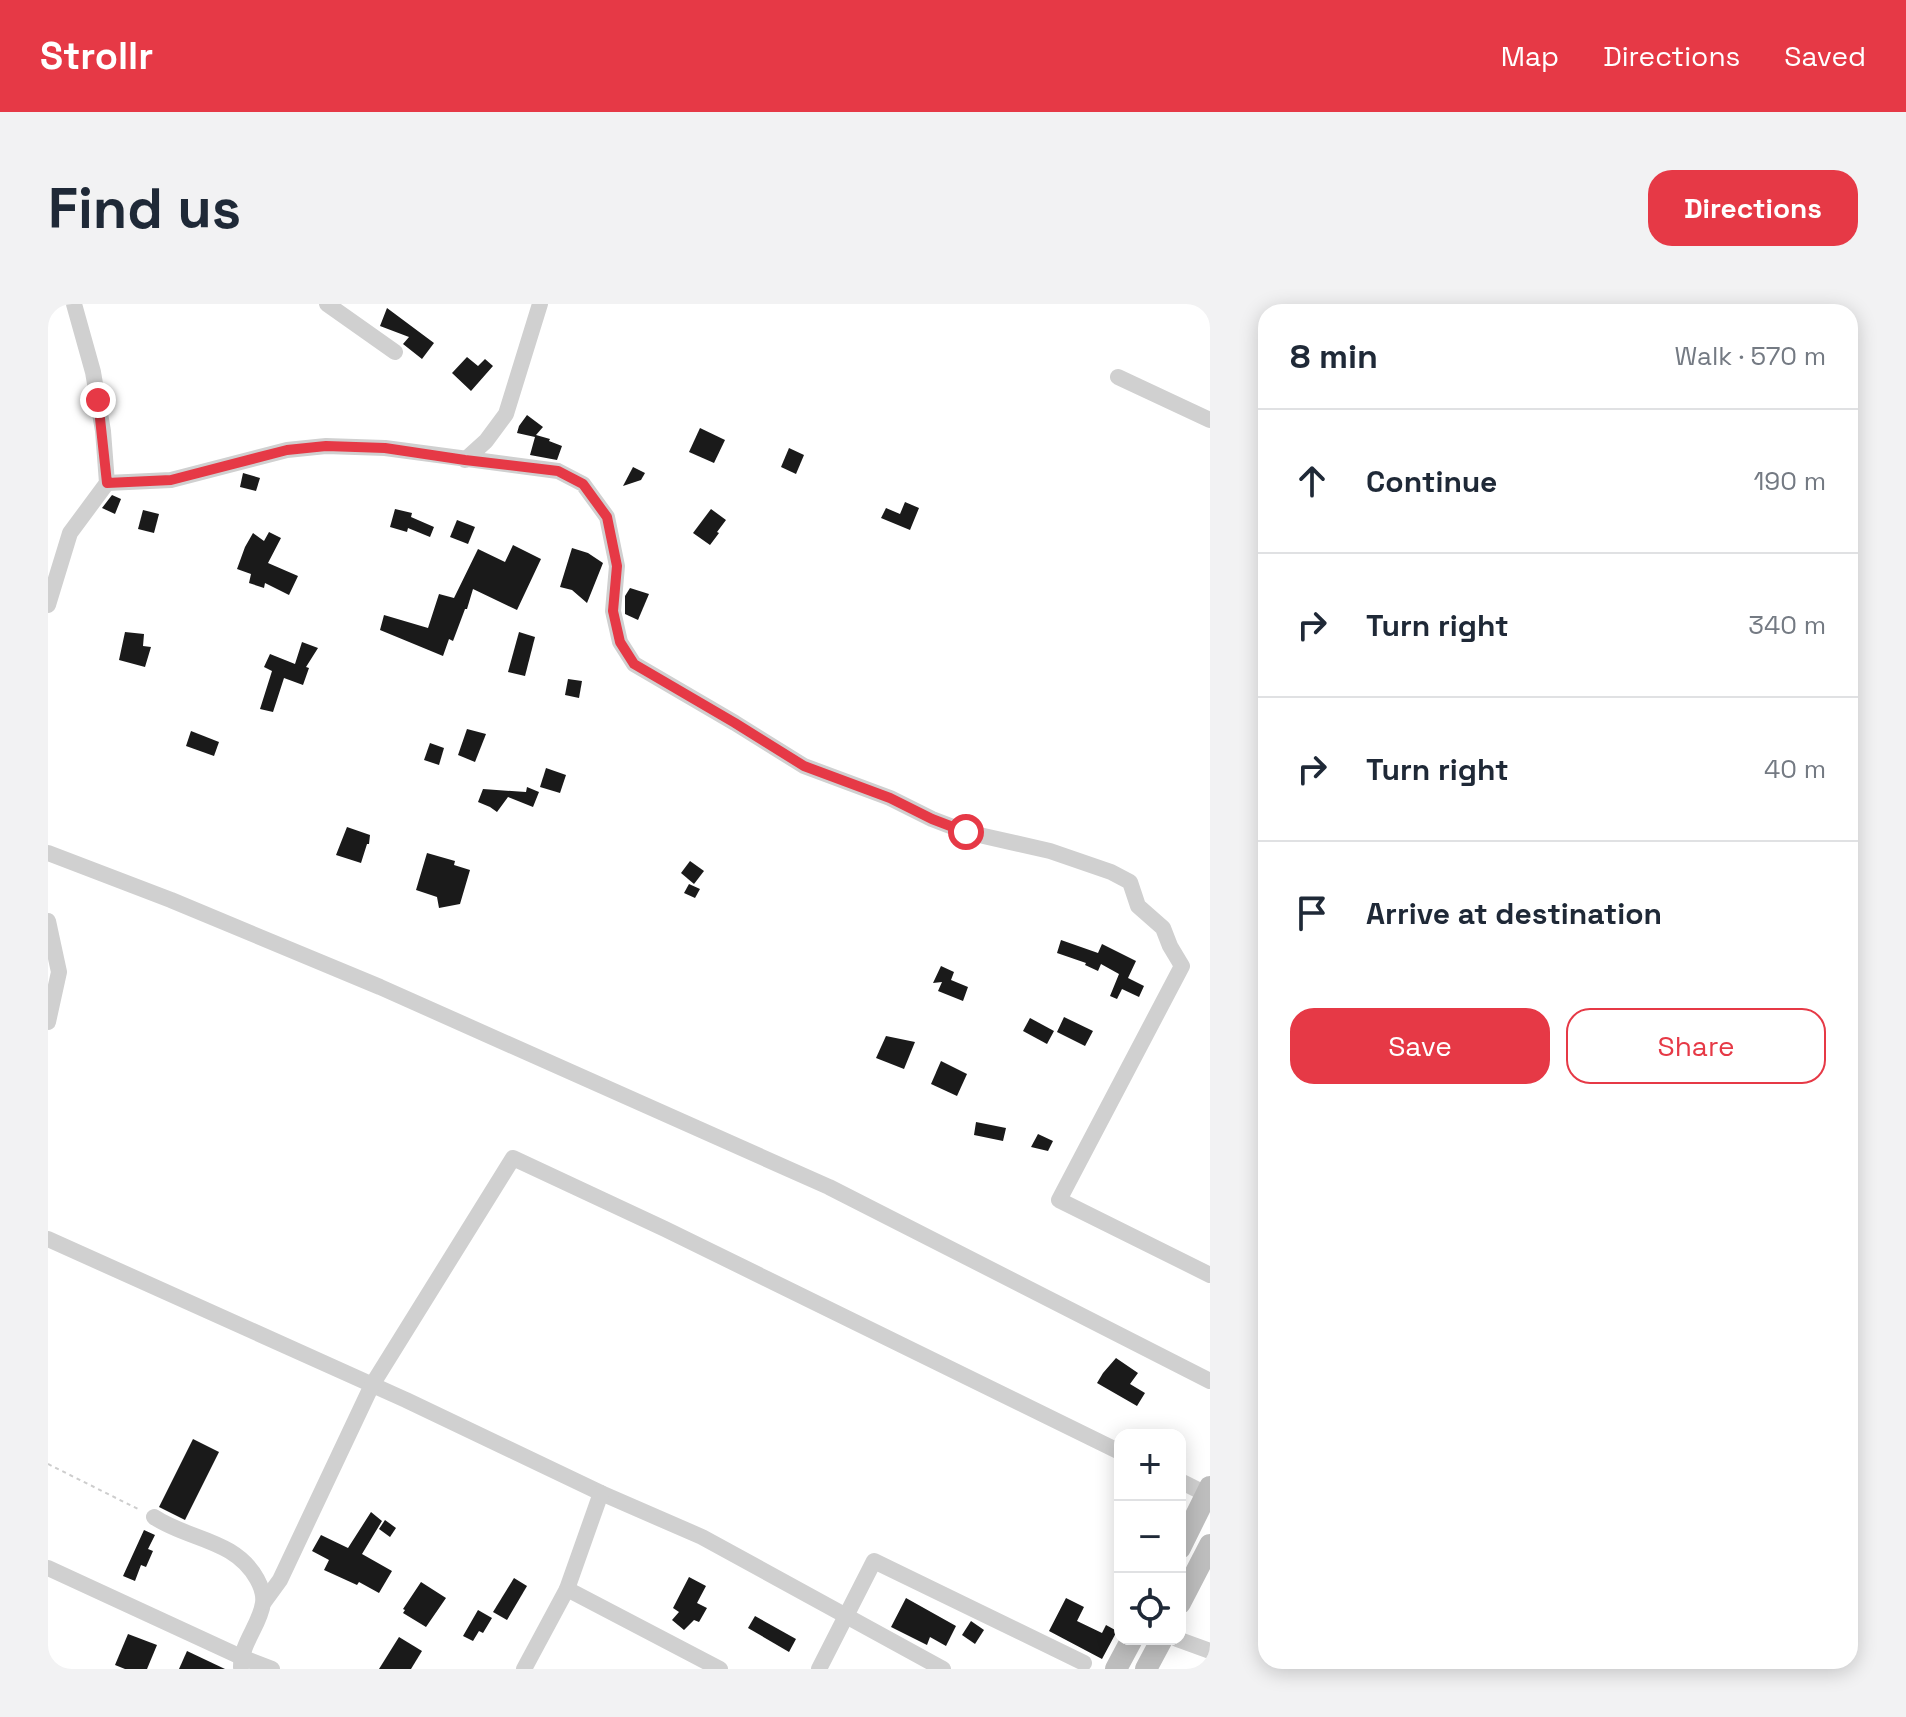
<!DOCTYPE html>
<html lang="en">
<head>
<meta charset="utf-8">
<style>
	:root { --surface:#fff; --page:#f2f2f3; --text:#1f2937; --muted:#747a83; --line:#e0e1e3; --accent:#e63946 }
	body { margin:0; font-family:"Space Grotesk",sans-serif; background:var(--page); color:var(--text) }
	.controls { position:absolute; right:24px; bottom:24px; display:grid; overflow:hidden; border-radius:16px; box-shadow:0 4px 20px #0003 }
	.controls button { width:72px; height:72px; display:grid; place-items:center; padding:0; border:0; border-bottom:2px solid var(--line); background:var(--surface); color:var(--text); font:40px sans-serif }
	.stop { position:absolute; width:24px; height:24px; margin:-18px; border:6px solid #e63946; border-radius:50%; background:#fff }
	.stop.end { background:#e63946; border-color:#fff; box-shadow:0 2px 8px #0008 }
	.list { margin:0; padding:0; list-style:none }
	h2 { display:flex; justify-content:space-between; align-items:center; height:104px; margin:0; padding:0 32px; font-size:34px }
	h2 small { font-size:26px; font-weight:400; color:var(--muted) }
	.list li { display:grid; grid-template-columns:52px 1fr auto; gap:24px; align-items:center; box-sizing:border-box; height:144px; padding:0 32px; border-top:2px solid var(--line) }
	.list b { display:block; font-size:30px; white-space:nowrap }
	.list em { font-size:26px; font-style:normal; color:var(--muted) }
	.actions { display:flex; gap:16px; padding:24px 32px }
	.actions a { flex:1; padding:18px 0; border:2px solid var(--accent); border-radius:24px; text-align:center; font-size:28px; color:var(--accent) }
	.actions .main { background:var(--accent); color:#fff }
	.icon { flex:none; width:44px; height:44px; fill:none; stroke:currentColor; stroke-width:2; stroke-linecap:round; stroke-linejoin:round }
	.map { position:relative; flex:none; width:1162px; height:1365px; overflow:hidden; border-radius:24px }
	header { display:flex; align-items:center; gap:48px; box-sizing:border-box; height:112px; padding:0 40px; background:var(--accent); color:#fff }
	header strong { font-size:38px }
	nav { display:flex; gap:44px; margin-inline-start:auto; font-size:28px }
	.intro { display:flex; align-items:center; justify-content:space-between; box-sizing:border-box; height:192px; padding:0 48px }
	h1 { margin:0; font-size:56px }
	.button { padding:20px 36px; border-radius:24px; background:var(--accent); color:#fff; font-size:28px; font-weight:700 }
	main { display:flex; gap:48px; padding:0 48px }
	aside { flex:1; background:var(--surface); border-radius:24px; box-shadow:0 4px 20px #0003 }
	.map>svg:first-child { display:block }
	.building { fill:#1a1a1a }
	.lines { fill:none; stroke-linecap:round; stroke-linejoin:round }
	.path { stroke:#cdcdcd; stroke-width:2; stroke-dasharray:4 4; stroke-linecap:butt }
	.minor { stroke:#d0d0d0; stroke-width:16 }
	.secondary { stroke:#bdbdbd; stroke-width:22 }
	.route { stroke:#e63946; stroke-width:10 }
</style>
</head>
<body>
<header>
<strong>Strollr</strong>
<nav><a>Map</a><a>Directions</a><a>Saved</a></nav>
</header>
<div class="intro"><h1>Find us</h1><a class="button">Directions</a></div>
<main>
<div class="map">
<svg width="1162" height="1365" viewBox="0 0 1162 1365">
	<rect width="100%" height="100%" fill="#fff"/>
	<g class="building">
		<path d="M339 4 386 39 374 55 355 40 361 33 332 22Z"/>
		<path d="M419 53 430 62 437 55 445 62 423 87 404 69Z"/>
		<path d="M479 111 495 123 488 131 502 135 501 137 514 142 509 156 482 151 487 133 469 129 471 122Z"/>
		<path d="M652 124 677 136 666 159 641 148Z"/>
		<path d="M741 144 756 151 748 170 733 163Z"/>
		<path d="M585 163 597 169 593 176 575 182Z"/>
		<path d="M195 169 212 174 208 187 192 183Z"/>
		<path d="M64 191 73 195 67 210 54 204Z"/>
		<path d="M857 198 871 204 862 226 833 214 838 204 852 210Z"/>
		<path d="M347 205 364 209 363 213 386 223 382 233 360 224 359 228 342 223Z"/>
		<path d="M663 205 678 216 669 228 671 229 662 241 645 229Z"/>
		<path d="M95 206 111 210 106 229 90 225Z"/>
		<path d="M409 216 427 223 420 240 402 233Z"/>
		<path d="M221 228 233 234 220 259 250 272 241 291 217 279 216 284 201 279 203 270 189 265 197 243 205 229 216 237Z"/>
		<path d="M465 241 493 255 469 306 425 285 419 305H417L405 337 401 335 395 352 332 326 336 311 380 324 391 290 406 294 430 245 457 258Z"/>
		<path d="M524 244 540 249 555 259 539 299 524 286 512 283Z"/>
		<path d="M582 284 601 290 590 316 577 310V292Z"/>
		<path d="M77 328 96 330 95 342 103 343 97 363 71 356Z"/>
		<path d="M471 328 487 333 477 372 460 368Z"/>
		<path d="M254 338 270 344 258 363 261 364 255 381 236 374 225 408 212 405 224 367 216 363 222 350 247 360Z"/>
		<path d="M520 375 534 377 531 394 517 391Z"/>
		<path d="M419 425 438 430 427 458 410 451Z"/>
		<path d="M143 427 171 438 166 452 138 442Z"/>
		<path d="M382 439 396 444 391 461 376 456Z"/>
		<path d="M498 464 518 471 512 489 492 483Z"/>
		<path d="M479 483 491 488 485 503 460 493 449 508 442 503 430 498 435 485 478 488Z"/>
		<path d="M299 523 322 531 321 540H319L313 559 288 551Z"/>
		<path d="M379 549 407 557 406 561 422 566 412 600 391 604 389 593 368 586Z"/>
		<path d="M642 557 656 567 646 580 633 569Z"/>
		<path d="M641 580 652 585 647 594 636 589Z"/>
		<path d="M1013 636 1050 649 1054 640 1088 657 1080 674 1096 682 1091 693 1074 685 1069 695 1062 692 1071 670 1053 660 1050 667 1037 661 1038 659 1009 649Z"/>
		<path d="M893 662 906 668 903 676 920 683 915 697 890 687 894 678 885 679Z"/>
		<path d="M1016 713 1045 727 1037 742 1009 728Z"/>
		<path d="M982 714 1006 727 999 740 975 727Z"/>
		<path d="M838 732 867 738 856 765 828 754Z"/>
		<path d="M893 757 919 770 909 792 883 780Z"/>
		<path d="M928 818 958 824 955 837 926 831Z"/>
		<path d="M990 830 1005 837 1000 847 983 843Z"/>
		<path d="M1068 1054 1090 1069 1082 1080 1097 1089 1089 1102 1049 1079 1055 1069Z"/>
		<path d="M145 1135 171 1148 137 1216 111 1203Z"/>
		<path d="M323 1208 334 1217 314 1250 344 1267 331 1289 311 1278 309 1281 276 1266 281 1256 264 1247 273 1231 300 1244Z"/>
		<path d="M337 1216 348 1224 342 1233 331 1225Z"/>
		<path d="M96 1226 107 1231 100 1245 105 1247 98 1263 93 1261 87 1277 75 1272Z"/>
		<path d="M641 1273 658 1282 649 1299 659 1304 651 1318 646 1316 636 1326 624 1316 631 1308 625 1304Z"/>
		<path d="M466 1274 479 1282 459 1316 445 1308Z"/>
		<path d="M373 1278 398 1294 378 1323 355 1309 357 1306 355 1305Z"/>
		<path d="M858 1294 908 1322 898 1342 882 1333 879 1341 843 1323Z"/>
		<path d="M1018 1294 1036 1303 1029 1317 1054 1329 1058 1321 1069 1327 1054 1355 1001 1327Z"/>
		<path d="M430 1306 444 1314 435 1329 431 1327 425 1337 415 1332Z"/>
		<path d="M707 1312 748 1335 741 1348 700 1324Z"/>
		<path d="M923 1317 936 1326 927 1340 914 1331Z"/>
		<path d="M80 1330 109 1341 99 1365H77L67 1361Z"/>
		<path d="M351 1333 374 1347 363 1365H331Z"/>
		<path d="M139 1347 177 1365H131Z"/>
	</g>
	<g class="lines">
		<path class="path" d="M0 1160 92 1206"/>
		<g class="minor">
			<path d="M279 0 347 48"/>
			<path d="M1070 73 1162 116"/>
			<path d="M417 156 438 137 458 110 492 0"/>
			<path d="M59 179 123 176 239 146 278 142 337 144 510 167 535 180 559 213 569 262 565 307 572 338 586 360 687 419 756 462 842 494 884 515 918 528 1002 547 1063 568 1082 578 1090 602 1115 624 1122 642 1134 662 1011 896 1162 971"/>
			<path d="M0 301 22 229 59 179 55 127 45 68 26 0"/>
			<path d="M0 549 123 596 332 683 781 883 1162 1077"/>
			<path d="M0 617 11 668 0 718"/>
			<path d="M0 935 358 1096 553 1189 654 1233 895 1365"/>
			<path d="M1132 1177 1158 1190"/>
			<path d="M553 1189 519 1285 672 1365"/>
			<path d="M106 1213C140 1236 187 1235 209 1275 213 1282 216 1292 215 1299 212 1321 193 1339 193 1363"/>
			<path d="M0 1264 193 1353 224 1365"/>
			<path d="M216 1298 232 1276 324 1081 465 854 617 925 1072 1148"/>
			<path d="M1129 1335 1162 1347"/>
			<path d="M476 1365 519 1285"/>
			<path d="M771 1365 826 1257 1036 1359"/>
		</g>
		<g class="secondary">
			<path d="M1132 1244 1162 1183"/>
			<path d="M1132 1299 1162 1241"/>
			<path d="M1068 1365 1084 1335"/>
			<path d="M1098 1365 1114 1335"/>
		</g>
	</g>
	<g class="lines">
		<path class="route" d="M50 96 59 179 123 176 239 146 278 142 337 144 417 156 510 167 535 180 559 213 569 262 565 307 572 338 586 360 687 419 756 462 842 494 884 515 918 528"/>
	</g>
</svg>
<div class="controls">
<button>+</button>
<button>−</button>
<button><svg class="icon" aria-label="locate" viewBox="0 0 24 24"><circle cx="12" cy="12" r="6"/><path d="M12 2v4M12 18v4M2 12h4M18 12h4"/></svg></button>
</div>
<div class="stop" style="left:918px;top:528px"></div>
<div class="stop end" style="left:50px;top:96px"></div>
</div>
<aside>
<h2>8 min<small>Walk · 570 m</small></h2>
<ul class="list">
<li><svg class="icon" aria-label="ahead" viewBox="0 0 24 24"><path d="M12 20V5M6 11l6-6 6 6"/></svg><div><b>Continue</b></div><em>190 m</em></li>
<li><svg class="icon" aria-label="right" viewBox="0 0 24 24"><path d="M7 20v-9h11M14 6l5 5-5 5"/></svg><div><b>Turn right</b></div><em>340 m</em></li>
<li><svg class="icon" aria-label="right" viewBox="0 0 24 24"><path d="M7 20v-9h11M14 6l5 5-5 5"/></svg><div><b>Turn right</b></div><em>40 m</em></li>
<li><svg class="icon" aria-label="arrive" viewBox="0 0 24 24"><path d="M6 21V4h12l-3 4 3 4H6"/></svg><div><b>Arrive at destination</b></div></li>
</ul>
<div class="actions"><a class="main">Save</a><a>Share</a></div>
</aside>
</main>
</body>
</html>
